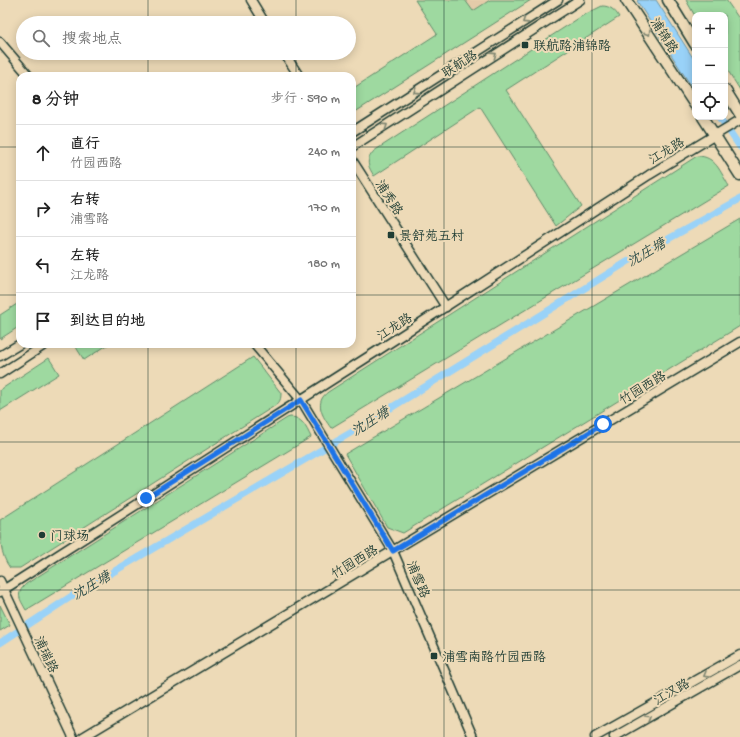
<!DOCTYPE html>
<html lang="zh">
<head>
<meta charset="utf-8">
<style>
	:root { --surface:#fff; --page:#f6f6f6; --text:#222; --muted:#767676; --line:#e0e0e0 }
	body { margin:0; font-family:"Gochi Hand","LXGW WenKai TC",sans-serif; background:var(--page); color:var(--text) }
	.controls { position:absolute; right:12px; top:12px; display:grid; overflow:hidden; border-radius:8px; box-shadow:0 2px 10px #0003 }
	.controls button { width:36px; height:36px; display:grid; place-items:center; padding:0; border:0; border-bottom:1px solid var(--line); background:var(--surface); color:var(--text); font:20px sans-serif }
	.stop { position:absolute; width:12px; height:12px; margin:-9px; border:3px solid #1a73e8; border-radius:50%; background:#fff }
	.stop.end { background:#1a73e8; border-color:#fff; box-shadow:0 1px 4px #0008 }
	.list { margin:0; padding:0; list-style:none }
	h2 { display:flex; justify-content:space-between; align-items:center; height:52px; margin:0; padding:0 16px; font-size:17px }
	h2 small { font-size:13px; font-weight:400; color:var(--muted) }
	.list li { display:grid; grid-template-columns:26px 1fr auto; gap:12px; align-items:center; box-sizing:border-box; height:56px; padding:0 16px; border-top:1px solid var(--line) }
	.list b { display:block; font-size:15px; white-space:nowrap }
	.list p { margin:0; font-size:13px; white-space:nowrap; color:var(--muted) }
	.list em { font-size:13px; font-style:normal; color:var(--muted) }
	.icon { flex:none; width:22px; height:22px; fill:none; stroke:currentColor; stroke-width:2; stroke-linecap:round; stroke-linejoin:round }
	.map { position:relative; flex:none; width:740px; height:737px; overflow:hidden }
	.search { position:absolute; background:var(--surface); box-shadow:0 2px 10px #0003; left:16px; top:16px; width:340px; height:44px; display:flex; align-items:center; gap:10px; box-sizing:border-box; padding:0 14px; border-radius:22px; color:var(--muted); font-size:15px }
	.panel { position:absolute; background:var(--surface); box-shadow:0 2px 10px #0003; left:16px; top:72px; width:340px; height:276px; border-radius:12px }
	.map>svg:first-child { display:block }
	.built { fill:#e4cba9 }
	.green { fill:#9ed9a0; stroke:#5e8b6a }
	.water { fill:#99d2f8; stroke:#6896aa }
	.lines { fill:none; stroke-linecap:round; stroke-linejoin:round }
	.canal { stroke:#99d2f8; stroke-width:7 }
	.minor-casing { stroke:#1f3d34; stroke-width:11 }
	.major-casing { stroke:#1f3d34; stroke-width:13 }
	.minor { stroke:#eddab7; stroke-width:8 }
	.major { stroke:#eddab7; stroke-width:10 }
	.oneway { stroke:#7c846f }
	.route { stroke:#1a73e8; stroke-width:5 }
	.grid { fill:none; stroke:#1f3d34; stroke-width:1; stroke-opacity:0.55 }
	.poi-dot { fill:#1f3d34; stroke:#eddab7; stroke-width:1.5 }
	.labels { text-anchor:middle; stroke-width:4; stroke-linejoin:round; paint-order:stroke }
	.street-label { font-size:13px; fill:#1f3d34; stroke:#eddab7 }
	.poi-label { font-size:13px; fill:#1f3d34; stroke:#eddab7; text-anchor:start }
	.water-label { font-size:14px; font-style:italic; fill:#2b4c48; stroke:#eddab7 }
</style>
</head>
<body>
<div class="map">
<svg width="740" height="737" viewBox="0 0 740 737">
	<rect width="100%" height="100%" fill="#eddab7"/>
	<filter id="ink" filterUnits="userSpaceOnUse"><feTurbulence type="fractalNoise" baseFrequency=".025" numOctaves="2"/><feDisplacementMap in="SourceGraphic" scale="8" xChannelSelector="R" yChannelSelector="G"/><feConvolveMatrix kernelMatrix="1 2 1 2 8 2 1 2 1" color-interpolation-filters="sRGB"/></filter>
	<g filter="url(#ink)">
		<path class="built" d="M465 0H490L473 11Z"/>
		<g class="green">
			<path d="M415 0H465L473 11 490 0H531L352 114V89L437 34Z"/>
			<path d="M686 0H726L740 20V90L725 66V15L695 16Z"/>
			<path d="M602 6C610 6 615 10 619 17L506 90 581 206 556 226 480 107 374 176C368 166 365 161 374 151L582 16Z"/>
			<path d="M697 156C716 156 720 172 729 186L331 428C322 416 314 402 328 392Z"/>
			<path d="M740 219V326L403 533 387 527 345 454Z"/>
			<path d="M20 302V326L0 339V315Z"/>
			<path d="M74 344H109L84 360Z"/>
			<path d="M253 357 281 393C281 399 280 402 276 405L20 568H10C0 555 0 537 0 520Z"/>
			<path d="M49 358 59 374 0 411V390Z"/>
			<path d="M290 417C302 417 306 427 311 437L26 610C20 599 15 594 26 584L287 418Z"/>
			<path d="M0 605 10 625 0 631Z"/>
		</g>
		<path class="water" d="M638 0H656L695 61V92L637 1Z"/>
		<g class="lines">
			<g class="canal">
				<path d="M720 117 740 147"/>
				<path d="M0 643 72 596 352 432 627 262 740 199"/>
			</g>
			<g class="minor-casing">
				<g id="minor">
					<path d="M251 0 265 23"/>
					<path d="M0 42 29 76"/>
					<path d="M284 53 299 76"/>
					<path d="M352 132 558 0"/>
					<path d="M352 147 580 0"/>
					<path d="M352 160 446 307"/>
					<path d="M254 344 301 400 393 551 473 737"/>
					<path d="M0 356 20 344"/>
					<path d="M0 374 46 344"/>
					<path d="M0 581 73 737"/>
					<path d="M0 592 374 353 649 175 740 120"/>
					<path d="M83 737 740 342"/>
					<path d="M595 737 740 655"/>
					<path d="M614 737 740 665"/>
				</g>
			</g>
			<g class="major-casing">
				<g id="major">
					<path d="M626 0 695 105"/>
					<path d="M668 0 695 44"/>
					<path d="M725 90 740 114"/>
					<path d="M703 117 740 175"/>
				</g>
			</g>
			<use href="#minor" class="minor"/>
			<use href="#major" class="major"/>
		</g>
		<defs><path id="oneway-chevron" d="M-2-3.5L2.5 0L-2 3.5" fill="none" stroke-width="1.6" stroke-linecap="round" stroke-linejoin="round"/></defs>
		<g class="oneway">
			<use href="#oneway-chevron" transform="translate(525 21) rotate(147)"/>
			<use href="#oneway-chevron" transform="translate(648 33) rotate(57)"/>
			<use href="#oneway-chevron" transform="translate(494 55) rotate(-33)"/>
			<use href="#oneway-chevron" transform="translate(416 91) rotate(147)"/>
			<use href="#oneway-chevron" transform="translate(385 126) rotate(-33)"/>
			<use href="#oneway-chevron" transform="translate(706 675) rotate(151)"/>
			<use href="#oneway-chevron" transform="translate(648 718) rotate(-30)"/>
		</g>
	</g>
	<g class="lines" filter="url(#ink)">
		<path class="route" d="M146 498 301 400 393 551 603 424"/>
	</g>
	<path class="grid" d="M148 0V23M296 0V23M444 0V737M592 0V737M148 53V76M296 53V76M0 147H20M352 147H740M0 295H20M352 295H740M148 344V737M296 344V737M0 442H740M0 590H740"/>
	<g class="poi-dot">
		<rect x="521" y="41" width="8" height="8" rx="2"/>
		<rect x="387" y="231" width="8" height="8" rx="2"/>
		<circle cx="42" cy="535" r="4"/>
		<rect x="430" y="652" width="8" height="8" rx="2"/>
	</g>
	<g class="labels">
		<g class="street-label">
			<text transform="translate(665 35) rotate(57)" y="5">浦锦路</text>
			<text transform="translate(459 63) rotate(-33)" y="5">联航路</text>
			<text transform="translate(666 150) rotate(-31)" y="5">江龙路</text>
			<text transform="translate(390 197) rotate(57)" y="5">浦秀路</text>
			<text transform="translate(394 326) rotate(-33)" y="5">江龙路</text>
			<text transform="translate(642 387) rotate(-31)" y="5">竹园西路</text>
			<text transform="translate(354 561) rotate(-31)" y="5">竹园西路</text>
			<text transform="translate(419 579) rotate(67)" y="5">浦雪路</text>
			<text transform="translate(47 654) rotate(65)" y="5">浦瑞路</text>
			<text transform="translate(671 691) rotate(-30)" y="5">江汉路</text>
		</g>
		<g class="poi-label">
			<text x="533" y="50">联航路浦锦路</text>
			<text x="399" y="240">景舒苑五村</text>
			<text x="50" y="540">门球场</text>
			<text x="442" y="661">浦雪南路竹园西路</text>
		</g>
		<g class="water-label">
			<text transform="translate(646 252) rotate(-30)" y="5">沈庄塘</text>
			<text transform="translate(370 421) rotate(-32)" y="5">沈庄塘</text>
			<text transform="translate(91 585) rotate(-31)" y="5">沈庄塘</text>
		</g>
	</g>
</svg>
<div class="controls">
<button>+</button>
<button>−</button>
<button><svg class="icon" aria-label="locate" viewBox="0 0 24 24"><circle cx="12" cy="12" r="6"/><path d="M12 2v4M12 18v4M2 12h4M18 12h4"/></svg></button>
</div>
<div class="stop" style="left:603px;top:424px"></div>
<div class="stop end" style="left:146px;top:498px"></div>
<div class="search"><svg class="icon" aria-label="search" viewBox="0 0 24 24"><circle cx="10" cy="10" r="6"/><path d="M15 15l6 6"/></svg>搜索地点</div>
<section class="panel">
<h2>8 分钟<small>步行 · 590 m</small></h2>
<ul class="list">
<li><svg class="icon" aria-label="ahead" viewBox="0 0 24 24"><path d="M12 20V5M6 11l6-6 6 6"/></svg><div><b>直行</b><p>竹园西路</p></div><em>240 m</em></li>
<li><svg class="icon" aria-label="right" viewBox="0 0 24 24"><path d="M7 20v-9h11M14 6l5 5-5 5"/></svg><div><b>右转</b><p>浦雪路</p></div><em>170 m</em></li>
<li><svg class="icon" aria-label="left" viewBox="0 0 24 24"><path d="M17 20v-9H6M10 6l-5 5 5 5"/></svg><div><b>左转</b><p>江龙路</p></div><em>180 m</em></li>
<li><svg class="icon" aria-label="arrive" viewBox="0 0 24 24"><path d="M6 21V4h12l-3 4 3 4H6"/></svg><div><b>到达目的地</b></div></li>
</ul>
</section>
</div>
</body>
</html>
